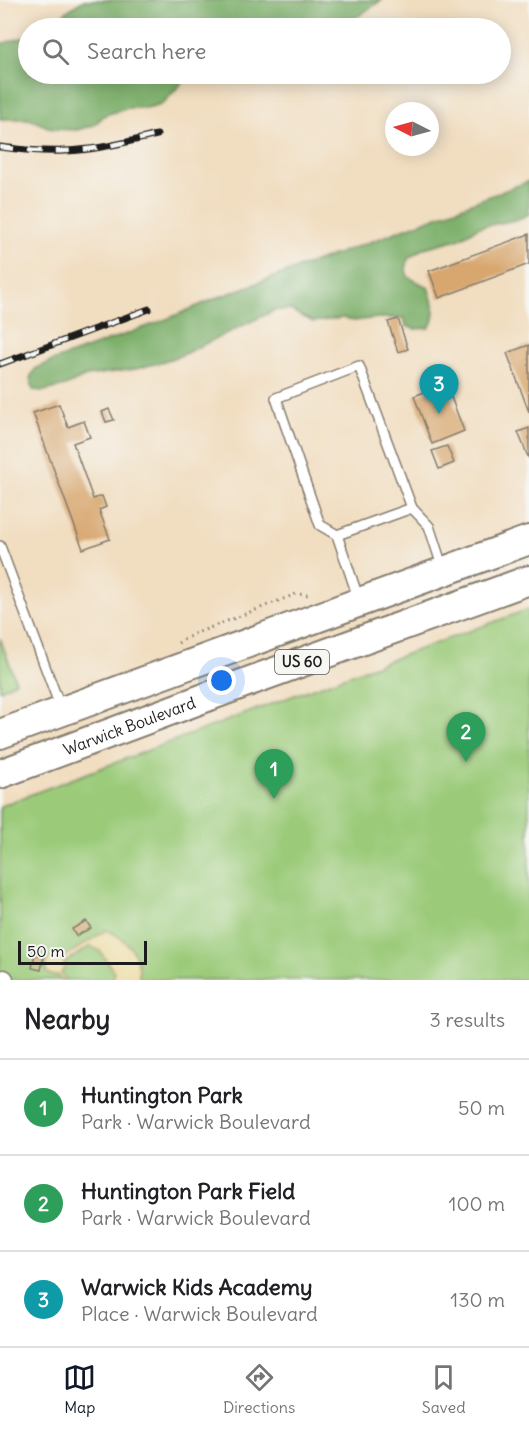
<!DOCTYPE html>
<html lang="en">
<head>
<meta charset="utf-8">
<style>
	:root { --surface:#fff; --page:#f6f6f6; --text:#202124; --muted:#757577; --line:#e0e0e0; --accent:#111827 }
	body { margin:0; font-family:Delius,sans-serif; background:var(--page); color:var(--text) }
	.compass { position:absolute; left:385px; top:102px; width:54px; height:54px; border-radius:50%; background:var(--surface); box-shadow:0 3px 15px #0003; rotate:276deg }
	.scale { position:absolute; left:18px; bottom:15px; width:129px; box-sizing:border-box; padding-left:6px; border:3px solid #1c1c1c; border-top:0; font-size:16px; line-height:21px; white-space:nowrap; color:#1c1c1c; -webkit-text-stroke:4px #f6f6f2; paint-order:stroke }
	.you { position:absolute; left:222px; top:681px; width:21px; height:21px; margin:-15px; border:4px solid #fff; border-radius:50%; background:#1a73e8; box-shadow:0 0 0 9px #1a73e833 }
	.badge { display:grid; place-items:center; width:39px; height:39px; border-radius:50%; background:var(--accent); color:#fff; font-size:20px; font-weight:700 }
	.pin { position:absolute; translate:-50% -50px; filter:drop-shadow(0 2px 3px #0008) }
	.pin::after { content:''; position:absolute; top:32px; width:21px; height:18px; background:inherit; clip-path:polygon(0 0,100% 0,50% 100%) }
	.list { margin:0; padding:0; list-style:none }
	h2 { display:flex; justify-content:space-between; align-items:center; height:78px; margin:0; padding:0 24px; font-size:26px }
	h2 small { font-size:20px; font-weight:400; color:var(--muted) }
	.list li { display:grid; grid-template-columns:39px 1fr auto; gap:18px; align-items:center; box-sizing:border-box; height:96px; padding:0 24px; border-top:2px solid var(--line) }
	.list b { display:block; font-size:22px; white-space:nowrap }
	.list p { margin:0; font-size:20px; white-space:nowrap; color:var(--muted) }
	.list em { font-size:20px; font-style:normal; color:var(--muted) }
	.icon { flex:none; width:33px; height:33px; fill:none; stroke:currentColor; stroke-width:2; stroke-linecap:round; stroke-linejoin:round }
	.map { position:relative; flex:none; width:529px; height:980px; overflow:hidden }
	.search { position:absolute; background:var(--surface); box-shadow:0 3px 15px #0003; left:18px; right:18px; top:18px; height:66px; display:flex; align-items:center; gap:15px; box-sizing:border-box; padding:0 21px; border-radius:33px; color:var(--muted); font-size:22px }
	.sheet { height:366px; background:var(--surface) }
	nav { display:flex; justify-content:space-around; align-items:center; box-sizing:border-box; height:84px; border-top:2px solid var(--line); background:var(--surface); font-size:16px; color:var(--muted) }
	nav a { display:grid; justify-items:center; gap:3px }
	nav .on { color:var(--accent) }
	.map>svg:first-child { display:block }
	.green { fill:#9bcb79; stroke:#5c744a; stroke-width:1.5 }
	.forest { fill:#7caf69; stroke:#4c6642; stroke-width:1.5 }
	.sand { fill:#eeda9e; stroke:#857b5d; stroke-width:1.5 }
	.building { fill:#d8a770 }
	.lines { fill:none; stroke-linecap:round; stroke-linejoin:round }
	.lane-casing { stroke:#867c6e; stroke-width:12 }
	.street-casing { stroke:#867c6e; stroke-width:21 }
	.primary-casing { stroke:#867c6e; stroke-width:32 }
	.path { stroke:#867c6e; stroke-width:3; stroke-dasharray:1.5 4.5; stroke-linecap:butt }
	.lane { stroke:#fff; stroke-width:9 }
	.street { stroke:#fff; stroke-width:18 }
	.primary { stroke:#fff; stroke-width:28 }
	.rail-casing { stroke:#1c1c1c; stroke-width:7 }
	.rail { stroke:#f6f6f2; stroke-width:4.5; stroke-dasharray:14; stroke-linecap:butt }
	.labels { text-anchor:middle; stroke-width:4.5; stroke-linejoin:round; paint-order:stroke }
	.shield { fill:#f6f6f2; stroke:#5d5d5c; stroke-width:1.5 }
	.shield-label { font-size:15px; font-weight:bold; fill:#1c1c1c }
	.street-label { font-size:16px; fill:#1c1c1c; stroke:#f6f6f2 }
</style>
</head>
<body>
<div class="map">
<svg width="529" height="980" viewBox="0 0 529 980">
	<rect width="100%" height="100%" fill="#f6f6f2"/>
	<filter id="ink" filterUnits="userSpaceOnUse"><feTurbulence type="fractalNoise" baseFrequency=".0167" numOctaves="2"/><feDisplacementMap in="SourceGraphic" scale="12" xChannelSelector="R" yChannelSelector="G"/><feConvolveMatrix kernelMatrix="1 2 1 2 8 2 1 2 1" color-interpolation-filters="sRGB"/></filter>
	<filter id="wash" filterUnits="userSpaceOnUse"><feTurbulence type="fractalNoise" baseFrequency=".008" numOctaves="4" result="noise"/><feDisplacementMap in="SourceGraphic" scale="24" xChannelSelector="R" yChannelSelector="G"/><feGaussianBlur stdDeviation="1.35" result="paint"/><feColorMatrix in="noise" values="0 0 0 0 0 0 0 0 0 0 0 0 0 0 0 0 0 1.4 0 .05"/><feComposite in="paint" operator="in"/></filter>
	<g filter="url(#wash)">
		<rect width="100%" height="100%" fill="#f1ddbf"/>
		<g class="green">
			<path d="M529 609V980H0V806L303 692Z"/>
			<path d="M0 638 16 682 0 690Z"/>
		</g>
		<g class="forest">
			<path d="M84 0H382L357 17 326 23 294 26 290 28H46L71 8Z"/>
			<path d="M28 36V74H193L186 79 162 104 146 108H128L105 115 94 125 77 130 53 129 29 119H0V44Z"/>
			<path d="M529 181V214L516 220 479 227 458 239 424 248 408 259 406 270 408 277 428 287C433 301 438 315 429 328L414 329 406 326 404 318H378L354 321 343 318 313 322 290 310H275L182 355 158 363 136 369 86 376 65 386 44 391 33 390 30 378 35 369 50 362 162 321 219 297 375 240Z"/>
		</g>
		<path class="sand" d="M106 930C128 939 141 955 139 980H113L114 972 100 951 90 946 64 963V969L61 973 66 980H62L58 975C53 977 49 975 46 971L45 964 48 959 54 957 61 959Z"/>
		<g id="blocks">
			<g class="building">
				<path d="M529 234V264L439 298 429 271Z"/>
				<path d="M398 319 408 349 398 352 388 322Z"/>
				<path d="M529 345V412L507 353Z"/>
				<path d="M446 384 464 431 432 444 414 396Z"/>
				<path d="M59 404 68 427 84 421 90 437 73 443 93 499 102 496 106 507 99 510 110 539 83 549 33 413Z"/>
				<path d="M109 409 114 420 106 422 102 412Z"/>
				<path d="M529 428V459L518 432Z"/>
				<path d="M447 446 454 463 439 469 432 451Z"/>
				<path d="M86 921 91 928 76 936 72 929Z"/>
				<path d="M35 954 44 956 41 970 32 968Z"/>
			</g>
		</g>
	</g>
	<g filter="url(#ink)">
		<use href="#blocks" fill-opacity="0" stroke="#867c6e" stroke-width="1.5"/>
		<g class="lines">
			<g class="lane-casing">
				<g id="lane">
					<path d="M337 535 320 525 276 398 359 366 412 508 429 526 443 569"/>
					<path d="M0 546 61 709"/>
					<path d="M359 600 337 535 412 508"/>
				</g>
			</g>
			<g class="street-casing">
				<path id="street" d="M4 979V980"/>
			</g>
			<g class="primary-casing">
				<g id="primary">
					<path d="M0 734 529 540"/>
					<path id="s1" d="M0 774 250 681 529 580"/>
				</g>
			</g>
			<path class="path" d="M178 643 194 634 296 594 311 595"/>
			<use href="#lane" class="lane"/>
			<use href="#street" class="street"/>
			<use href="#primary" class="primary"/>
			<g class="rail-casing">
				<g id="rail">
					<path d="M0 147C22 150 43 152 65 151 96 150 127 142 157 135"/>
					<path d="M0 364 149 309"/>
				</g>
			</g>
			<use href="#rail" class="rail"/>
		</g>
	</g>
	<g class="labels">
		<rect class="shield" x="275" y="650" width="54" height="24" rx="4.5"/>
		<g class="shield-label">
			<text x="302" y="667">US 60</text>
		</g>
		<g class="street-label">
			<text dy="6" stroke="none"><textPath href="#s1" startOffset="138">Warwick Boulevard</textPath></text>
		</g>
	</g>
</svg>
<svg class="compass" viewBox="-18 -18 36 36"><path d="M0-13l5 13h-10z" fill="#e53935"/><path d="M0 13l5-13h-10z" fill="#757577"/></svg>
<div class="scale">50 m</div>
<div class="you"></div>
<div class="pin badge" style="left:274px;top:799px;background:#2e9e5b">1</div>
<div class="pin badge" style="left:466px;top:762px;background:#2e9e5b">2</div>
<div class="pin badge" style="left:439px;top:414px;background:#0f9aa8">3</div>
<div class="search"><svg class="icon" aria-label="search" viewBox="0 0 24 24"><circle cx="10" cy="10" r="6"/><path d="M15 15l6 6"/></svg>Search here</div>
</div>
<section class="sheet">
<h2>Nearby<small>3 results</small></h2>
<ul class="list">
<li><span class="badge" style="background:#2e9e5b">1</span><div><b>Huntington Park</b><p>Park · Warwick Boulevard</p></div><em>50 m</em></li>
<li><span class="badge" style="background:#2e9e5b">2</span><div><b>Huntington Park Field</b><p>Park · Warwick Boulevard</p></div><em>100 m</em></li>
<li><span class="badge" style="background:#0f9aa8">3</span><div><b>Warwick Kids Academy</b><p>Place · Warwick Boulevard</p></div><em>130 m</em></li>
</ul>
</section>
<nav>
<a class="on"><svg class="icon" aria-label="map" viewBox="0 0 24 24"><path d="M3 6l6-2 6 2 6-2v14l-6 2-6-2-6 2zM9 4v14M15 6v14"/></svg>Map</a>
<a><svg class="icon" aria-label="directions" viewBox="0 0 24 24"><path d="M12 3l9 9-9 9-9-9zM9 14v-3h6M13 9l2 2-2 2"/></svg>Directions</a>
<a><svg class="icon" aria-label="saved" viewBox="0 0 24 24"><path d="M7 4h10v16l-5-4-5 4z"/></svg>Saved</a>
</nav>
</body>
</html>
